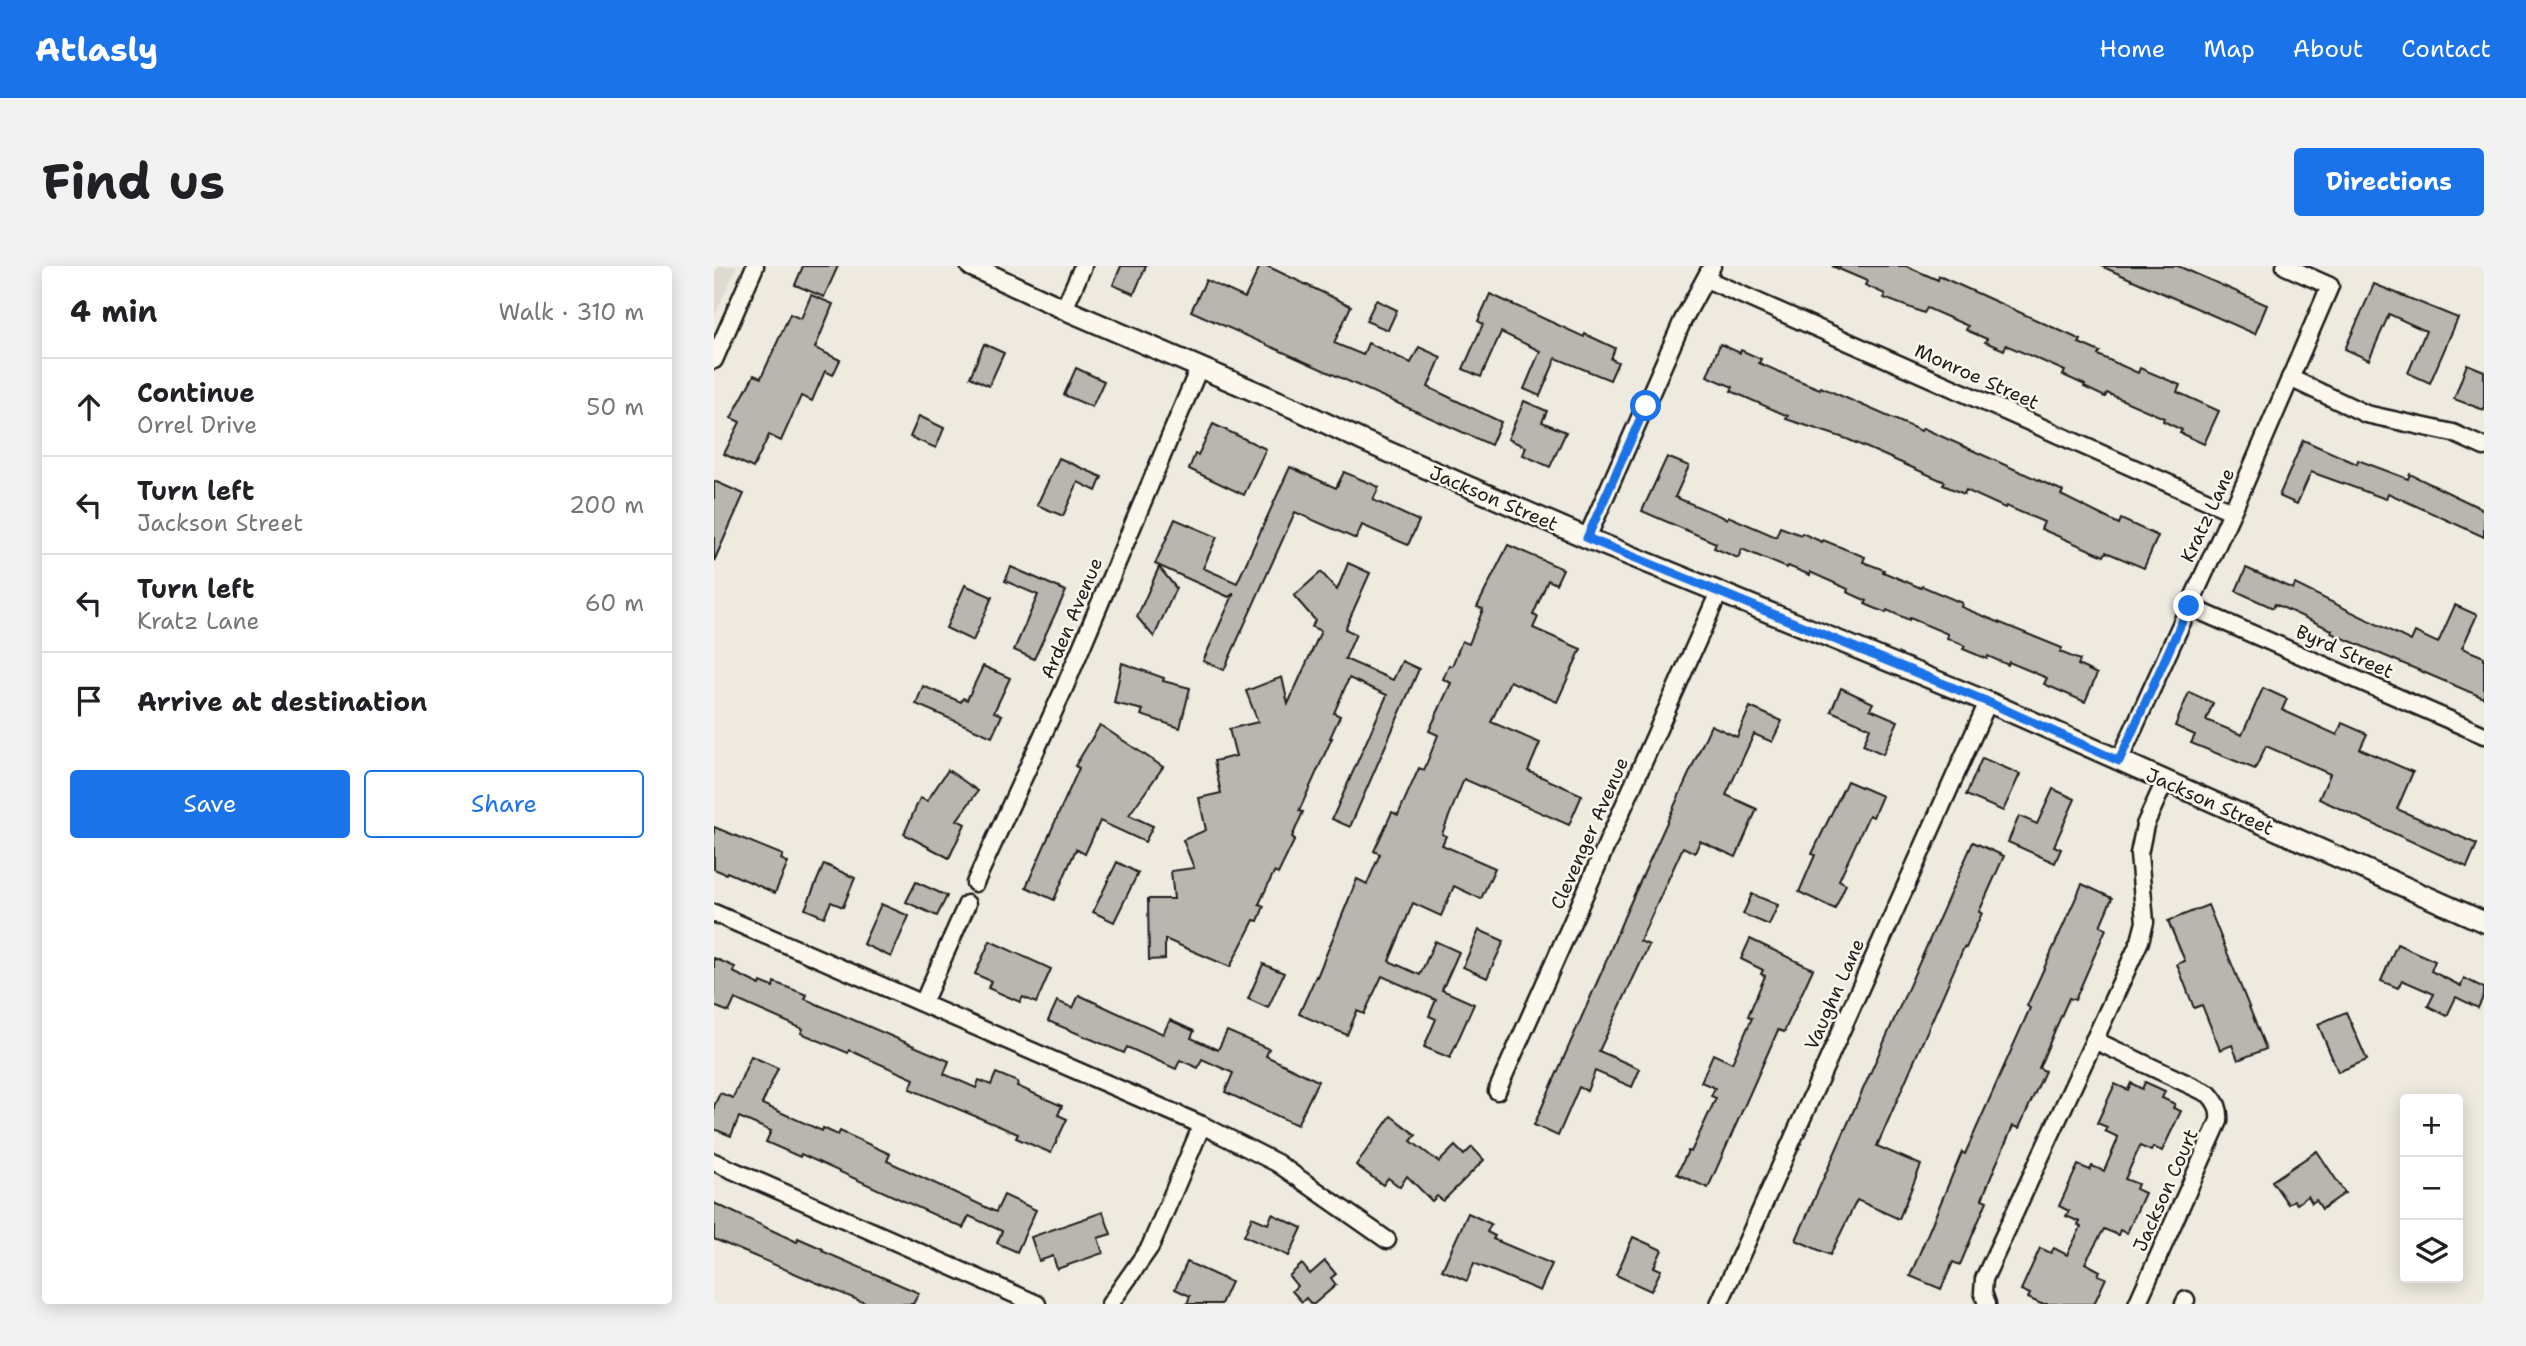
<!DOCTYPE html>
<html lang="en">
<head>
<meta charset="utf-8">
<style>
	:root { --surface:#fff; --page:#f2f2f2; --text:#202124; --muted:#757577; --line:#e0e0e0; --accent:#1a73e8 }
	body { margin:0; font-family:"Shantell Sans",sans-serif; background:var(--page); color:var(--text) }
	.controls { position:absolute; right:21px; bottom:21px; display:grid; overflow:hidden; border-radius:7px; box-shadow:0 4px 18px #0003 }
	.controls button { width:63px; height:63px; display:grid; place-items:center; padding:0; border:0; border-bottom:2px solid var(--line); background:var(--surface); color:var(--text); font:35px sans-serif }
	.stop { position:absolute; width:21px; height:21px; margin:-16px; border:5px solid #1a73e8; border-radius:50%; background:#fff }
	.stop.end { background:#1a73e8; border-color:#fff; box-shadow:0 2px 7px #0008 }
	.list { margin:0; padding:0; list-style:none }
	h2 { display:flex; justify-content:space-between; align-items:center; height:91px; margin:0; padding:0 28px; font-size:30px }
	h2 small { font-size:23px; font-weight:400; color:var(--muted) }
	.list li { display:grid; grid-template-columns:46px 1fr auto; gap:21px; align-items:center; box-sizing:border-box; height:98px; padding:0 28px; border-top:2px solid var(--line) }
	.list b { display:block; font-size:26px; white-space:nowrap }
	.list p { margin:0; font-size:23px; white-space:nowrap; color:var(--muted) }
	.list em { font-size:23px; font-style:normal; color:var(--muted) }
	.actions { display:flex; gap:14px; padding:21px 28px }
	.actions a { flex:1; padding:16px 0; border:2px solid var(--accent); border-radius:7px; text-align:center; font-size:24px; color:var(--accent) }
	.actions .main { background:var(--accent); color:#fff }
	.icon { flex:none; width:38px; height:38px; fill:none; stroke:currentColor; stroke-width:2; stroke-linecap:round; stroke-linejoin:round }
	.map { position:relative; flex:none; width:1770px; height:1038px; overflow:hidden; border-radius:7px }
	header { display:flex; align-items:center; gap:42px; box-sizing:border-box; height:98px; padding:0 35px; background:var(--accent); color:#fff }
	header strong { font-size:33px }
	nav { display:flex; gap:38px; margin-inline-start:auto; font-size:24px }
	.intro { display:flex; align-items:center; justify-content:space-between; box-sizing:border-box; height:168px; padding:0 42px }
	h1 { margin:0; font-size:49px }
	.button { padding:18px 32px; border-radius:7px; background:var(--accent); color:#fff; font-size:24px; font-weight:700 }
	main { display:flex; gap:42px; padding:0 42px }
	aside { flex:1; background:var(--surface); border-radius:7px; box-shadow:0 4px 18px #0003 }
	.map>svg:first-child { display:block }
	.built { fill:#dedad1 }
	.building { fill:#b9b6af; stroke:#1c1c1c; stroke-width:2 }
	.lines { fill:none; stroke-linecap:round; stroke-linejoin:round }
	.minor-casing { stroke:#1c1c1c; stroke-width:21 }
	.tertiary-casing { stroke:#1c1c1c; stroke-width:24 }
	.minor { stroke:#fbf7ec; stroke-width:16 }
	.tertiary { stroke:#fbf7ec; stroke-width:19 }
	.route { stroke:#1a73e8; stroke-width:9 }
	.labels { text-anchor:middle; stroke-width:5; stroke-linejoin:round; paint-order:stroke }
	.street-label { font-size:19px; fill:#1c1c1c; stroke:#fbf7ec }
</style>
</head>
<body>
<header>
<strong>Atlasly</strong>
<nav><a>Home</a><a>Map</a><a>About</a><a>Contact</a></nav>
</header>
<div class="intro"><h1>Find us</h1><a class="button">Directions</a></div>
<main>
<aside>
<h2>4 min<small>Walk · 310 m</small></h2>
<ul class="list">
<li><svg class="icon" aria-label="ahead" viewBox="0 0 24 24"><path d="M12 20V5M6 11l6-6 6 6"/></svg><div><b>Continue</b><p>Orrel Drive</p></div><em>50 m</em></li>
<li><svg class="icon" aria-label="left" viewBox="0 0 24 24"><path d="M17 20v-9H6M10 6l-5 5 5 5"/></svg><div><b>Turn left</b><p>Jackson Street</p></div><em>200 m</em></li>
<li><svg class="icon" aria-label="left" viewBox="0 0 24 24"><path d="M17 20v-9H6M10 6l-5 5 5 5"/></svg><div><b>Turn left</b><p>Kratz Lane</p></div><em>60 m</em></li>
<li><svg class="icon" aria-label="arrive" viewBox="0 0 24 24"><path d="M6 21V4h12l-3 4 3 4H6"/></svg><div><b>Arrive at destination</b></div></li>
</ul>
<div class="actions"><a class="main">Save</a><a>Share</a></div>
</aside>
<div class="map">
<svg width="1770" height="1038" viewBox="0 0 1770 1038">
	<rect width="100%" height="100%" fill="#eeeadf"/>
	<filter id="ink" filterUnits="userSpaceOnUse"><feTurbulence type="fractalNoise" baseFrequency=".0143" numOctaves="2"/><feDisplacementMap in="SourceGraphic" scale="14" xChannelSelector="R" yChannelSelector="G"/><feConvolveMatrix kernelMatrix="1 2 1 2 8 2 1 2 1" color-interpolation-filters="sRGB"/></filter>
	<g filter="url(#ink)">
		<path class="built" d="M0 0H23L0 51Z"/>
		<g class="building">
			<path d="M89 0H124L110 31 81 19Z"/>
			<path d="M407 0H432L420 28 399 19Z"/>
			<path d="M546 0H553L637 40 620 77 649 89 654 77 697 97 705 81 727 91 714 121 787 156 777 179 477 45 492 14 531 32Z"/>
			<path d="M1118 0H1192L1224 14 1225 10 1367 74 1365 77 1386 86 1384 89 1424 107 1426 102 1466 119 1463 126 1505 145 1490 178 1466 167 1468 164 1449 155 1450 152 1393 127 1391 131 1370 121 1371 119 1349 109 1351 105 1292 79 1290 84 1271 76 1273 73 1252 64 1254 60 1213 42 1210 47 1170 32 1171 28 1151 19 1153 15Z"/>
			<path d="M1387 0H1464L1553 39 1541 68Z"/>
			<path d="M1660 18 1744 52 1716 117 1694 107 1712 65 1675 48 1655 94 1631 83Z"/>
			<path d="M776 28 870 71 871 68 901 82 897 93 904 96 896 114 842 92 826 130 810 123 826 85 787 66 767 111 749 103 769 58 764 55Z"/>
			<path d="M97 29 119 38 101 82 126 94 119 109 111 105 98 135 87 130 67 175 55 169 39 202 10 188 26 156 17 152 40 109 47 112 76 48 87 53Z"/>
			<path d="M662 34 683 44 674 64 652 55Z"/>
			<path d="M270 78 290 87 275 120 256 111Z"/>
			<path d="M1006 78 1026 87 1027 84 1047 93 1045 97 1086 115 1106 123 1107 121 1207 165 1209 162 1349 225 1347 229 1405 258 1407 253 1444 270 1430 302 1392 286 1390 290 1327 263 1330 256 1292 240 1291 242 1252 224 1250 228 1229 219 1231 216 1133 173 1072 153 1074 150 1017 125 1019 121 993 110Z"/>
			<path d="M1753 98 1770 105V144L1740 133Z"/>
			<path d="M362 102 390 115 378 141 350 129Z"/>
			<path d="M810 135 833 145 828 156 852 166 836 201 809 189 812 181 794 173Z"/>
			<path d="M205 150 230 162 222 182 196 171Z"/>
			<path d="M499 158 552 183 530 229 475 203 481 188 484 189Z"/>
			<path d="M1589 174 1643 198 1644 194 1694 213 1696 208 1770 244V271L1674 227 1672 233 1597 206 1583 238 1565 230Z"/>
			<path d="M953 191 975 200 961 231 1013 253 1014 250 1062 271 1066 261 1087 269 1088 267 1108 276 1109 274 1151 291 1149 296 1170 304 1169 306 1207 322 1208 320 1248 337 1247 341 1348 382 1346 386 1366 394 1364 399 1383 408 1371 436 1330 418 1333 412 1295 396 1294 399 1274 390 1273 393 1249 383 1251 380 1233 372 1234 368 1196 352 1195 354 1173 344 1172 347 1151 338 1153 335 1133 326 1134 323 1096 306V309L1074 300 1073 302 1028 283 1024 292 1000 282 1002 277 928 245Z"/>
			<path d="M345 192 388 211 382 225 364 216 349 250 323 239Z"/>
			<path d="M576 201 622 222 630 206 665 221 659 234 705 255 694 279 648 259 642 273 581 246 510 404 489 395 520 327 515 331 441 298 461 253 503 271 489 302 523 317Z"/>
			<path d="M0 215 30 228 0 295Z"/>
			<path d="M794 279 849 303 842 318 834 314 819 349 824 351 819 362 867 383 843 436 796 415 777 456 826 477 814 505 868 529 855 559 750 513 728 568 732 570 728 579 781 602 767 633 740 620 727 650 699 637 675 695 706 709 721 675 745 686 728 724 760 738 736 792 710 781 722 753 715 750 722 734 668 710 650 748 643 745 633 769 585 748 602 710 603 711 643 613 653 618 666 588 660 585 678 546 684 549 705 502 710 504 724 469 715 465 737 417 729 413 735 399 738 400 748 375 755 378 769 343 763 341Z"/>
			<path d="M634 297 656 307 631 363 642 368 631 393 679 414 688 395 705 403 636 561 618 553 673 429 635 412 620 447 626 450 616 472H618L585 545 589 546 578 571 581 573 564 608 560 606 545 638 550 640 544 655 540 654 516 701 451 673V693L435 694 434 633H460L457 605 480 602 469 574 492 564 485 532 507 527 500 495 522 490 515 463 544 456 532 425 568 411 574 438 607 365 598 361 601 354 580 330 607 306 623 324Z"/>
			<path d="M297 301 352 325 320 393 300 384 324 329 291 315Z"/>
			<path d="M445 301 462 322 440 371 423 351Z"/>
			<path d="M1532 302 1579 323 1581 318 1697 375 1701 366 1724 377 1741 339 1763 349 1748 382 1770 391V432L1617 367 1618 364 1561 338 1559 342 1522 325Z"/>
			<path d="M251 319 278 331 259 375 232 362Z"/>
			<path d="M408 397 450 412 449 415 476 422 466 462 427 449 429 444 400 437Z"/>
			<path d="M269 400 296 412 280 446 288 449 278 471 202 438 209 420 247 436 249 432 253 434Z"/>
			<path d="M1127 422 1159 437 1156 443 1184 455 1169 488 1149 479 1156 462 1117 445Z"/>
			<path d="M1549 422 1573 433 1568 444 1623 469 1628 457 1653 468 1646 483 1699 506 1683 543 1763 578 1753 601 1605 533 1616 508 1552 480 1541 503 1477 477 1481 469 1461 460 1475 426 1499 437 1492 454 1528 469Z"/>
			<path d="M1036 441 1068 455 1058 476 1040 468 1012 529 1043 543 1022 591 986 575 981 587 969 581 926 675 935 679 885 785 926 803 918 821 881 805 873 825 865 821 844 870 820 859 888 705 910 651 997 459 1023 471Z"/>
			<path d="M386 459 449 501 415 549 439 560 431 576 386 555 371 588 362 583 340 634 312 621 365 502 361 500Z"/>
			<path d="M1268 492 1306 508 1289 545 1252 529Z"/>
			<path d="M234 504 264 525 243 554 251 558 235 592 190 568 206 532 213 535Z"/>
			<path d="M1133 515 1168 530 1159 551 1155 549 1125 614 1132 618 1121 643 1085 626 1101 589 1098 588Z"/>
			<path d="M1339 523 1361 533 1340 580 1347 583 1341 597 1294 576 1305 550 1323 558Z"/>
			<path d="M0 561 69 589 67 593 74 597 61 627 13 606 12 608 0 603Z"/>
			<path d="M1259 576 1290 590 1265 646 1268 647 1252 682 1250 681 1163 880 1207 899 1185 953 1143 934 1116 989 1082 974Z"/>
			<path d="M403 596 424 607 400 656 379 646Z"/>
			<path d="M110 598 141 612 129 641 117 636 110 651 91 643Z"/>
			<path d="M202 616 233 630 223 650 192 636Z"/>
			<path d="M1368 618 1398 632 1386 660 1392 663 1361 734 1355 732 1338 771 1325 802 1331 805 1305 862 1299 860 1281 901 1268 933 1273 935 1246 999 1239 996 1227 1023 1196 1010 1248 886 1251 888 1316 742 1313 740Z"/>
			<path d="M1038 628 1064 639 1055 659 1029 648Z"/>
			<path d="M167 638 195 650 177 691 149 678Z"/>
			<path d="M1494 639 1552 783 1524 794 1518 779 1506 784 1488 739 1480 742 1463 698 1471 695 1454 655Z"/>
			<path d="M765 664 790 675 773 712 749 701Z"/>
			<path d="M1036 673 1099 703 1070 766 1064 764 994 922 963 908 974 885 977 886 1002 832 997 830 1001 822 987 816 999 788 1018 797 1038 752 1034 750 1051 710 1047 708 1049 704 1027 693Z"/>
			<path d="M276 675 337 703 322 737 309 731 306 736 274 722 277 715 261 708Z"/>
			<path d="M1683 678 1721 695 1717 705 1747 720 1750 712 1770 722V729L1764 742 1742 731 1733 750 1714 740 1720 728 1688 714 1684 722 1667 715Z"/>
			<path d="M0 692 21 701 19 706 46 719 47 716 59 721 60 716 93 729 91 733 235 795 230 808 262 822 265 814 277 819 282 807 304 816 303 820 348 840 344 849 353 853 337 887 302 872 304 868 196 823 200 813 135 784 134 787 87 767 89 763 21 733 15 746 0 740Z"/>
			<path d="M549 698 570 707 554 742 534 733Z"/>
			<path d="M365 729 449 768 456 754 480 765 477 772 504 784 513 765 555 783 552 790 604 815 583 859 511 826 519 807 488 793 484 802 466 794 462 803 413 781 410 787 334 755 343 735 359 742Z"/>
			<path d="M1632 746 1653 794 1624 806 1604 758Z"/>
			<path d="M37 790 64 802 48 838 108 865 109 862 124 869 126 865 176 888 173 895 282 946 290 929 322 944 303 986 283 977 288 965 255 950 249 962 87 888 86 891 52 876 57 865 25 851 17 870 0 863V840L6 827 19 832Z"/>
			<path d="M1431 816 1451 825 1448 832 1461 838 1459 842 1467 845 1448 885 1439 881 1437 885 1426 880 1411 913 1424 918 1422 923 1431 927 1413 967 1406 964 1404 969 1390 963 1371 997 1386 1005 1384 1009 1392 1012 1380 1038H1327L1314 1032 1316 1028 1307 1024 1326 982 1337 987 1340 982 1353 989 1367 961 1364 959 1366 956 1352 950 1355 945 1345 940 1364 899 1376 904 1378 900 1390 905 1403 875 1404 871 1391 865 1393 861 1383 857 1401 818 1414 824 1417 817 1428 823Z"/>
			<path d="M677 850 702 869 697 875 725 896 741 880 750 889 758 881 770 894 729 935 723 930 718 935 693 910 686 921 674 912 669 919 642 899Z"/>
			<path d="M1603 885 1631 927 1608 943 1602 934 1598 937 1594 930 1583 938 1580 934 1574 938 1558 915Z"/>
			<path d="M0 937 83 976 84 972 109 983 108 985 205 1027 199 1038H153L0 973Z"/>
			<path d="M389 946 397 968 384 972 389 987 343 1003 339 990 325 995 317 971Z"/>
			<path d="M754 947 777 958 773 966 781 970 779 973 838 998 826 1025 760 997 753 1015 728 1004Z"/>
			<path d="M558 948 588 962 575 990 530 970 538 951 554 958Z"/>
			<path d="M919 971 948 984 940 1001 947 1004 937 1025 902 1009Z"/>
			<path d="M611 995 622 1008 617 1012 622 1019 600 1038H597L592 1032 588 1036 578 1025 583 1020 575 1010 588 998 596 1008Z"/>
			<path d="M473 996 517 1016 507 1038H473L476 1030 461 1023Z"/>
		</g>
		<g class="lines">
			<g class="minor-casing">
				<g id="minor">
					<path d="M992 13 1517 245"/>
					<path d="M350 43 369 0"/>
					<path d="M0 94 41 0"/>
					<path d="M1576 112 1652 148 1739 167 1770 181"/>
					<path d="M873 272 969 54 998 0"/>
					<path d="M1474 340 1770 469"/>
					<path d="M1405 495 1528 224 1616 20 1571 0"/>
					<path d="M261 617 349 425 485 102"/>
					<path d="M0 647 488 859 563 897 673 974"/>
					<path d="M209 737 253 638"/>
					<path d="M1380 774 1495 828C1503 837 1506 843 1505 855L1423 1038"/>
					<path d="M783 825 1005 326"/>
					<path d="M0 896 323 1038"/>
					<path d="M396 1038 436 981 488 859"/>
					<path d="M1005 1038 1274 436"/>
					<path d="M1273 1038 1269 1026 1270 1013 1426 675 1431 656 1425 588 1431 559 1451 515"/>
					<path d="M1470 1038 1472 1034"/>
				</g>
			</g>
			<g class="tertiary-casing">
				<path id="tertiary" d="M257 0 350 43 582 143 647 174 873 272 1274 436 1770 656"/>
			</g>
			<use href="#minor" class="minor"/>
			<use href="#tertiary" class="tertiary"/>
		</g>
	</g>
	<g class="lines" filter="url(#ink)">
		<path class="route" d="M932 140 873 272 1274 436 1405 495 1475 340"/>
	</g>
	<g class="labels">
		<g class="street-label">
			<text transform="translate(1263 110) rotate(24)" y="7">Monroe Street</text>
			<text transform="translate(780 232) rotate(23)" y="7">Jackson Street</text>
			<text transform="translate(1493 249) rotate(-65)" y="7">Kratz Lane</text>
			<text transform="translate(357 352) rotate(-67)" y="7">Arden Avenue</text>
			<text transform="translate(1631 385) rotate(24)" y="7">Byrd Street</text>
			<text transform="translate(1496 535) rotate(24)" y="7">Jackson Street</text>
			<text transform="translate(875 567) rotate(-66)" y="7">Clevenger Avenue</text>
			<text transform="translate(1120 728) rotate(-66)" y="7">Vaughn Lane</text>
			<text transform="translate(1451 924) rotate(-66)" y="7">Jackson Court</text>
		</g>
	</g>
</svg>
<div class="controls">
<button>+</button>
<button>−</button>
<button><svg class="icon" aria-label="layers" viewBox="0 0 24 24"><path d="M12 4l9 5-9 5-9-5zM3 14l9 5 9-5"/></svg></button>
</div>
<div class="stop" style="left:932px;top:140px"></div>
<div class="stop end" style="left:1475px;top:340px"></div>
</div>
</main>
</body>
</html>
